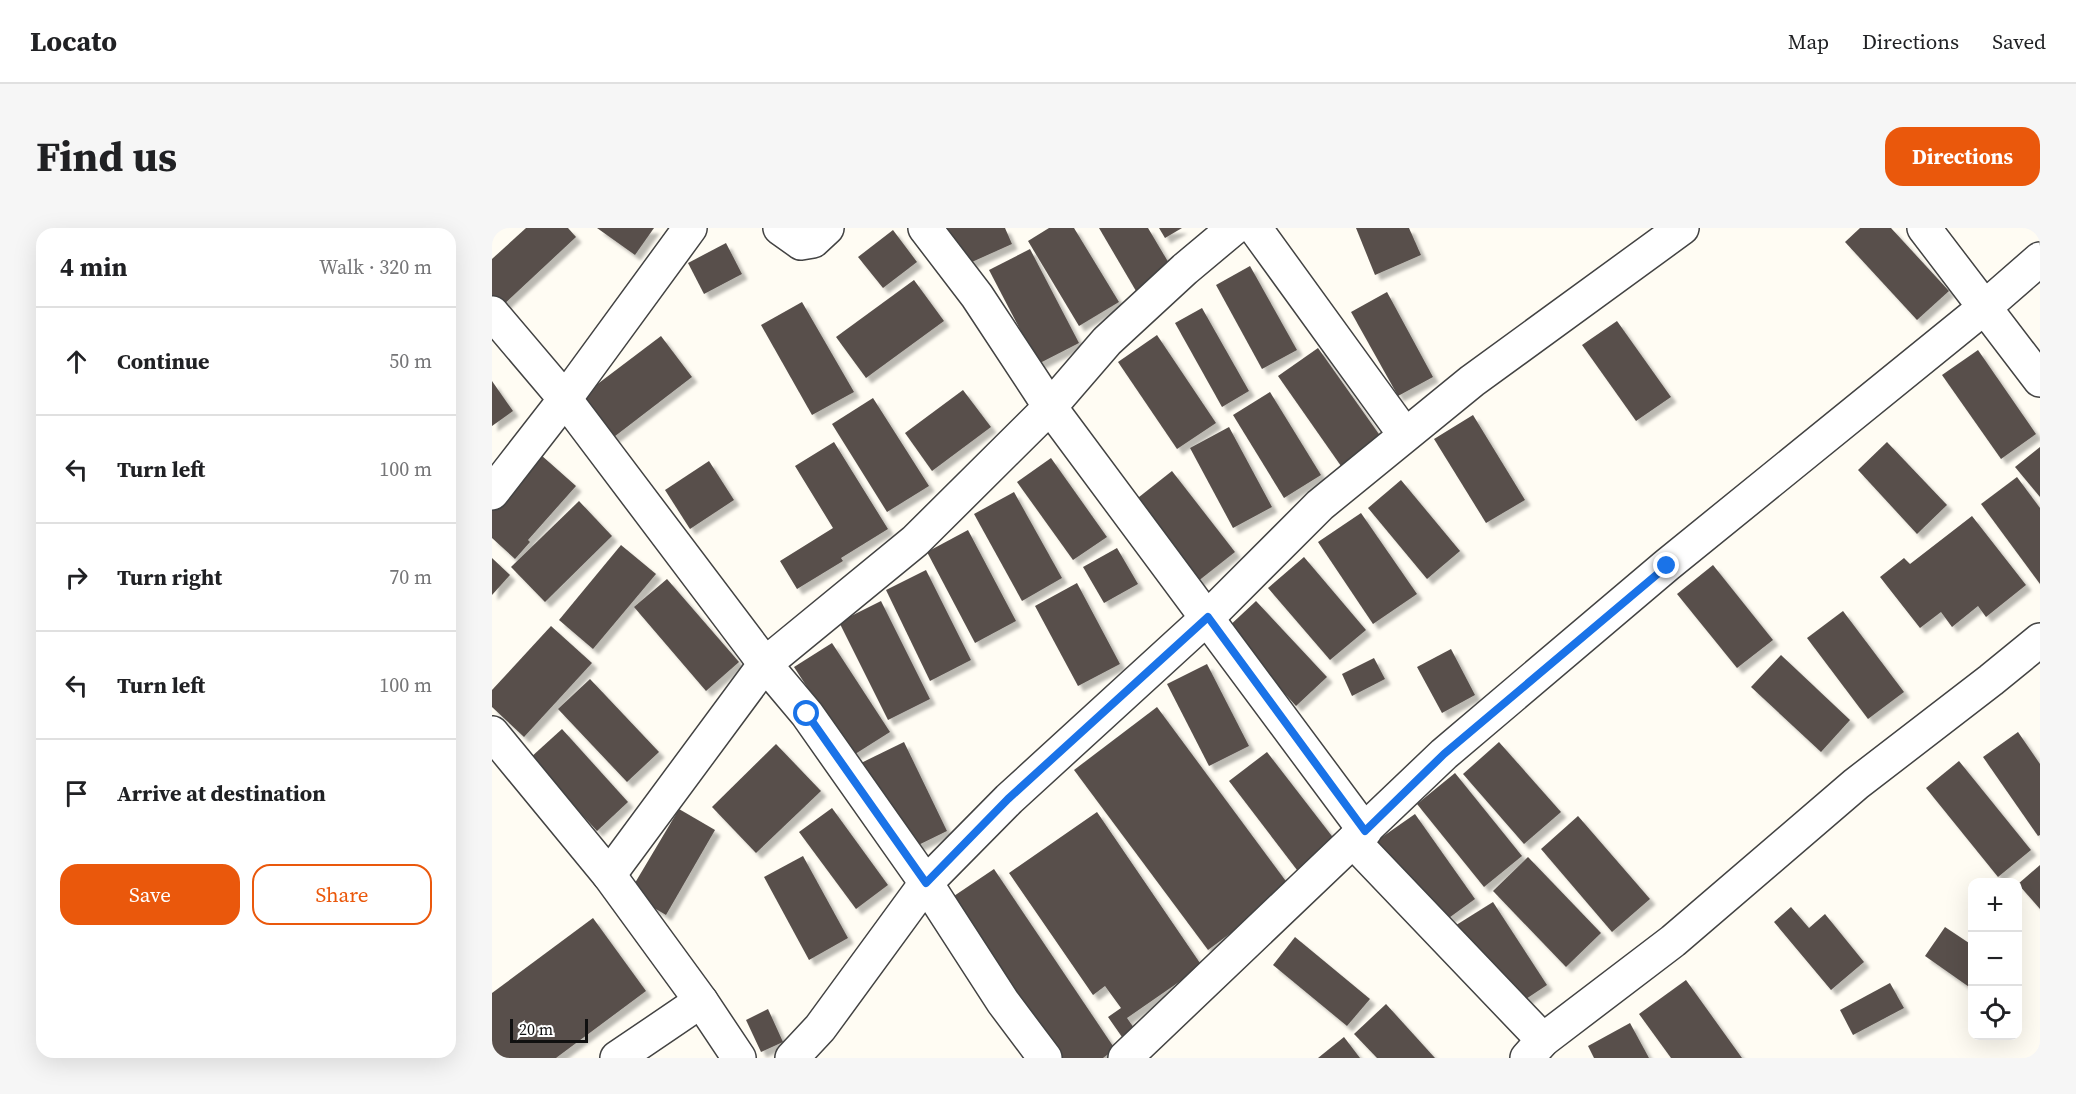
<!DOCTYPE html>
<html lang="en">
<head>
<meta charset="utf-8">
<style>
	:root { --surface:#fff; --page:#f6f6f6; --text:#202124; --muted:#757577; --line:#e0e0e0; --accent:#ea580c }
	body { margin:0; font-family:"Source Serif 4",serif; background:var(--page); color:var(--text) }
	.controls { position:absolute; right:18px; bottom:18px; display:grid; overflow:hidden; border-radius:12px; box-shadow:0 6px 24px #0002 }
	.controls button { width:54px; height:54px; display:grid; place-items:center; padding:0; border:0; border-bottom:2px solid var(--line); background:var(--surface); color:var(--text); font:30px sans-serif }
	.scale { position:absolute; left:18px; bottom:15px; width:78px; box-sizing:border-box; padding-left:6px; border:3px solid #101010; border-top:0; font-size:16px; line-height:21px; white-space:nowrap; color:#101010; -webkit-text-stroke:4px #fff; paint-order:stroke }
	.stop { position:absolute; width:18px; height:18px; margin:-14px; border:4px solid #1a73e8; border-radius:50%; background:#fff }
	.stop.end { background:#1a73e8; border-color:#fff; box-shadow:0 2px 6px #0008 }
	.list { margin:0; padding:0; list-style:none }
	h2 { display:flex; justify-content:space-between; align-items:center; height:78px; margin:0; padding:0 24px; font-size:26px }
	h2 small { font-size:20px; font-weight:400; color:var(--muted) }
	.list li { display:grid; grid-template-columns:39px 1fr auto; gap:18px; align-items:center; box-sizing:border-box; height:108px; padding:0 24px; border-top:2px solid var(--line) }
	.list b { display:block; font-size:22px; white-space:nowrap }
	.list em { font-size:20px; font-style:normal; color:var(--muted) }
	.actions { display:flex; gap:12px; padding:18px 24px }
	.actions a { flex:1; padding:14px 0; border:2px solid var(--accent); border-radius:18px; text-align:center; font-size:21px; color:var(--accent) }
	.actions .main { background:var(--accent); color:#fff }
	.icon { flex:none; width:33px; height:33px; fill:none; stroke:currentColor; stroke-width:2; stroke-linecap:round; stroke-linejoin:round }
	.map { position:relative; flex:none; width:1548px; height:830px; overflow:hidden; border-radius:18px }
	header { display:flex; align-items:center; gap:36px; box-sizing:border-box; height:84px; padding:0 30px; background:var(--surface); border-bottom:2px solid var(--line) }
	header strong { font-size:28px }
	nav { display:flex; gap:33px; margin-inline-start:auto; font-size:21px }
	.intro { display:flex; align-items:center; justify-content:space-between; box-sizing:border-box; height:144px; padding:0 36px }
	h1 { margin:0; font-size:42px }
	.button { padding:15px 27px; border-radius:18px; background:var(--accent); color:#fff; font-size:21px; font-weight:700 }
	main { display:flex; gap:36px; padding:0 36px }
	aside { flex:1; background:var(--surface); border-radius:18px; box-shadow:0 6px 24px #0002 }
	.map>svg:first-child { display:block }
	.building { fill:#58504c; filter:url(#shadow) }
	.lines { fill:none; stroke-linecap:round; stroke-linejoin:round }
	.minor-casing { stroke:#434343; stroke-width:36 }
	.minor { stroke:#fff; stroke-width:33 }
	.route { stroke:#1a73e8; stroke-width:8 }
</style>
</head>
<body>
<header>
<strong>Locato</strong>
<nav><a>Map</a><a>Directions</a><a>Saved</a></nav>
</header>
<div class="intro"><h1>Find us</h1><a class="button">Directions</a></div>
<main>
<aside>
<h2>4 min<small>Walk · 320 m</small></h2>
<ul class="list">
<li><svg class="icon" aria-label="ahead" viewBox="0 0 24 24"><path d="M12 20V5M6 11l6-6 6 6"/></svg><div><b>Continue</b></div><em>50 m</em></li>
<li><svg class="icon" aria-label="left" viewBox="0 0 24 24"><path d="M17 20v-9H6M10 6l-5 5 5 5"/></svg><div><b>Turn left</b></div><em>100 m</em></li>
<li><svg class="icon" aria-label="right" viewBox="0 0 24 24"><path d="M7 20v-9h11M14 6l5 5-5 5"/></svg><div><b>Turn right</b></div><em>70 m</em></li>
<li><svg class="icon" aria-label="left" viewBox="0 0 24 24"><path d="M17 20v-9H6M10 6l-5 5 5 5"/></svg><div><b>Turn left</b></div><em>100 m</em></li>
<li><svg class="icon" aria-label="arrive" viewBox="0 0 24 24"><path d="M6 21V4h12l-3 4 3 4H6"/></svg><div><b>Arrive at destination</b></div></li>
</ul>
<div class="actions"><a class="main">Save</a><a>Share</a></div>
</aside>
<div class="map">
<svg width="1548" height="830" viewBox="0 0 1548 830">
	<defs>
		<filter id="shadow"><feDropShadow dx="5.5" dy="5.5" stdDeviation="1.5" flood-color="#0004"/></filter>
	</defs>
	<rect width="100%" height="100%" fill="#fffcf3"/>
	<g class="building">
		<path d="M34 0H76L84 9 9 79 0 68V31Z"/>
		<path d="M105 0H162L143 27Z"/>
		<path d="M454 0H513L520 16 471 38Z"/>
		<path d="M557 0H582L627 74 587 98 536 13Z"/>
		<path d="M607 0H656L681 42 644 63Z"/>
		<path d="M667 0H690L673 10Z"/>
		<path d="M864 0H917L929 27 883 47Z"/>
		<path d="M1368 0H1399L1457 63 1425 92 1353 14Z"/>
		<path d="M401 2 425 34 391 60 366 29Z"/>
		<path d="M234 15 250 46 212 66 196 35Z"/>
		<path d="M538 21 587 115 546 136 497 42Z"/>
		<path d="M758 38 805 122 770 141 724 57Z"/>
		<path d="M422 52 452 93 374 150 344 109Z"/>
		<path d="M895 64 941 149 906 168 859 84Z"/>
		<path d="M310 74 362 164 320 187 269 97Z"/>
		<path d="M710 80 757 163 730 179 683 95Z"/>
		<path d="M1125 93 1179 169 1144 193 1090 117Z"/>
		<path d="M665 107 724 195 685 221 626 134Z"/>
		<path d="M169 108 200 149 118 212 87 170Z"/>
		<path d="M826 120 889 209 849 238 786 148Z"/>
		<path d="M1486 122 1544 206 1509 231 1450 147Z"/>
		<path d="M0 153 21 183 0 198Z"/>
		<path d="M471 162 499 199 440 243 413 205Z"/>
		<path d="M778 164 829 247 792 270 741 187Z"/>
		<path d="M381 170 437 258 395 284 340 196Z"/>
		<path d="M981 187 1033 272 994 295 942 211Z"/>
		<path d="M737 199 780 279 741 300 698 220Z"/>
		<path d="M342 214 396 301 349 330 351 333 305 361 288 333 341 300 303 238Z"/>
		<path d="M1395 214 1455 277 1425 306 1366 242Z"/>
		<path d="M1548 219V269L1523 239Z"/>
		<path d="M49 227 84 258 36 312 38 314 23 331 0 310V281Z"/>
		<path d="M559 230 615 309 581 332 525 254Z"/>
		<path d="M217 233 242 272 198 301 173 262Z"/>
		<path d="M680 243 743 324 705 354 642 273Z"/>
		<path d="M1525 249 1548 280V356L1489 276Z"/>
		<path d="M909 252 968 323 935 351 876 280Z"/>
		<path d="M522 264 570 350 530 373 482 286Z"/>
		<path d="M87 273 120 308 53 374 19 339Z"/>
		<path d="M869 285 925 366 881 396 826 314Z"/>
		<path d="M1480 288 1534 357 1494 389 1486 378 1460 399 1449 384 1428 400 1388 349 1412 330 1418 336Z"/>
		<path d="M476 302 524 393 483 415 435 324Z"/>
		<path d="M129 317 164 346 101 421 67 392Z"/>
		<path d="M625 320 646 356 612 375 591 339Z"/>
		<path d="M812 329 874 402 838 432 776 360Z"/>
		<path d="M0 330 18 347 0 367Z"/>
		<path d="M1221 337 1281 412 1245 440 1185 366Z"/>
		<path d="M434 342 479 432 438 453 394 362Z"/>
		<path d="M175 351 247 434 214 463 142 379Z"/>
		<path d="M585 355 628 436 586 458 543 378Z"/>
		<path d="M389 373 438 471 396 492 347 394Z"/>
		<path d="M764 373 835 449 804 478 734 401Z"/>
		<path d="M1351 383 1412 464 1376 491 1315 410Z"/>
		<path d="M59 398 100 435 32 509 0 479V462Z"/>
		<path d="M340 415 398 504 360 528 302 439Z"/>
		<path d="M959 421 983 467 950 485 925 439Z"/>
		<path d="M1289 427 1358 492 1329 524 1259 459Z"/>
		<path d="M882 430 893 451 860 468 850 446Z"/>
		<path d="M715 436 757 518 717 538 675 456Z"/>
		<path d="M98 451 167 524 135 554 66 481Z"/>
		<path d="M665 479 799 660 716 722 582 542Z"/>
		<path d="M70 501 136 574 105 603 38 530Z"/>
		<path d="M1526 504 1548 536V607L1546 608 1491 529Z"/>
		<path d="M412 514 455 603 412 624 369 535Z"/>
		<path d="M1007 514 1069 584 1032 616 971 546Z"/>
		<path d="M284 516 329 563 264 625 220 579Z"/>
		<path d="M775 524 843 612 805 642 737 553Z"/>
		<path d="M1467 533 1539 622 1506 649 1434 560Z"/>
		<path d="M963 545 1030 628 992 659 925 576Z"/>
		<path d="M340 580 396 657 364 681 307 604Z"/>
		<path d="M187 581 223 602 174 687 137 665Z"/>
		<path d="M605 584 710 738 635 790 642 800 630 809 616 789 629 780 613 758 601 767 517 645Z"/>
		<path d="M923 586 983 671 943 700 883 614Z"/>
		<path d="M1086 588 1158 671 1120 704 1049 621Z"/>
		<path d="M311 628 356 710 317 732 272 649Z"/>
		<path d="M1036 629 1109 705 1074 739 1001 663Z"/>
		<path d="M1548 637V681L1526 656Z"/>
		<path d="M502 641 623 821 611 830H567L459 670Z"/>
		<path d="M1001 674 1055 757 1016 783 961 699Z"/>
		<path d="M1299 679 1317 700 1333 686 1372 734 1339 762 1282 694Z"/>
		<path d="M101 690 154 763 64 830H0V765Z"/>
		<path d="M1453 699 1480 717V761L1433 728Z"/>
		<path d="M803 709 878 771 855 798 781 737Z"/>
		<path d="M1194 752 1250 830H1179L1147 786Z"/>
		<path d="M1398 755 1412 780 1361 807 1348 782Z"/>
		<path d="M894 776 943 830H885L862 806Z"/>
		<path d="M276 781 291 814 269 824 254 792Z"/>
		<path d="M1138 795 1157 830H1102L1096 818Z"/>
		<path d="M852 809 868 830H826Z"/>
	</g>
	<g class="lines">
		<g class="minor-casing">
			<g id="minor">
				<path d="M288 0 309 15 321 13 335 0"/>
				<path d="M433 0 485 68 558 179 873 603"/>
				<path d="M763 0 913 207"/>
				<path d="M1432 0 1548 152"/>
				<path d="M0 85 73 171 273 436 315 486 434 655 511 774 553 830"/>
				<path d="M0 265 73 171 198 0"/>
				<path d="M0 505 117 647 209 773 247 830"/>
				<path d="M861 613 1051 812"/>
				<path d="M117 647 273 436 423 313 558 179 615 113 693 41 742 0"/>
				<path d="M125 830 209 773"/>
				<path d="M300 830 328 800 434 655 517 571 716 389 828 277 980 153 1190 0"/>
				<path d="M633 830 952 526 1175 337 1493 79 1548 31"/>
				<path d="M1035 830 1051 812 1181 713 1364 556 1499 452 1548 412"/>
			</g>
		</g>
		<use href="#minor" class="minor"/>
	</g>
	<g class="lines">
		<path class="route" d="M315 486 434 655 516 571 716 389 873 603 952 526 1175 338"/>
	</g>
</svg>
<div class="controls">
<button>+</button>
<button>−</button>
<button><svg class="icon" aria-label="locate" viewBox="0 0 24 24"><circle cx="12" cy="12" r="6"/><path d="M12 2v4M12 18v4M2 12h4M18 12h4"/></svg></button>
</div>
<div class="scale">20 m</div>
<div class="stop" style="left:315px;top:486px"></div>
<div class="stop end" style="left:1175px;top:338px"></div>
</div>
</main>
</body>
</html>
